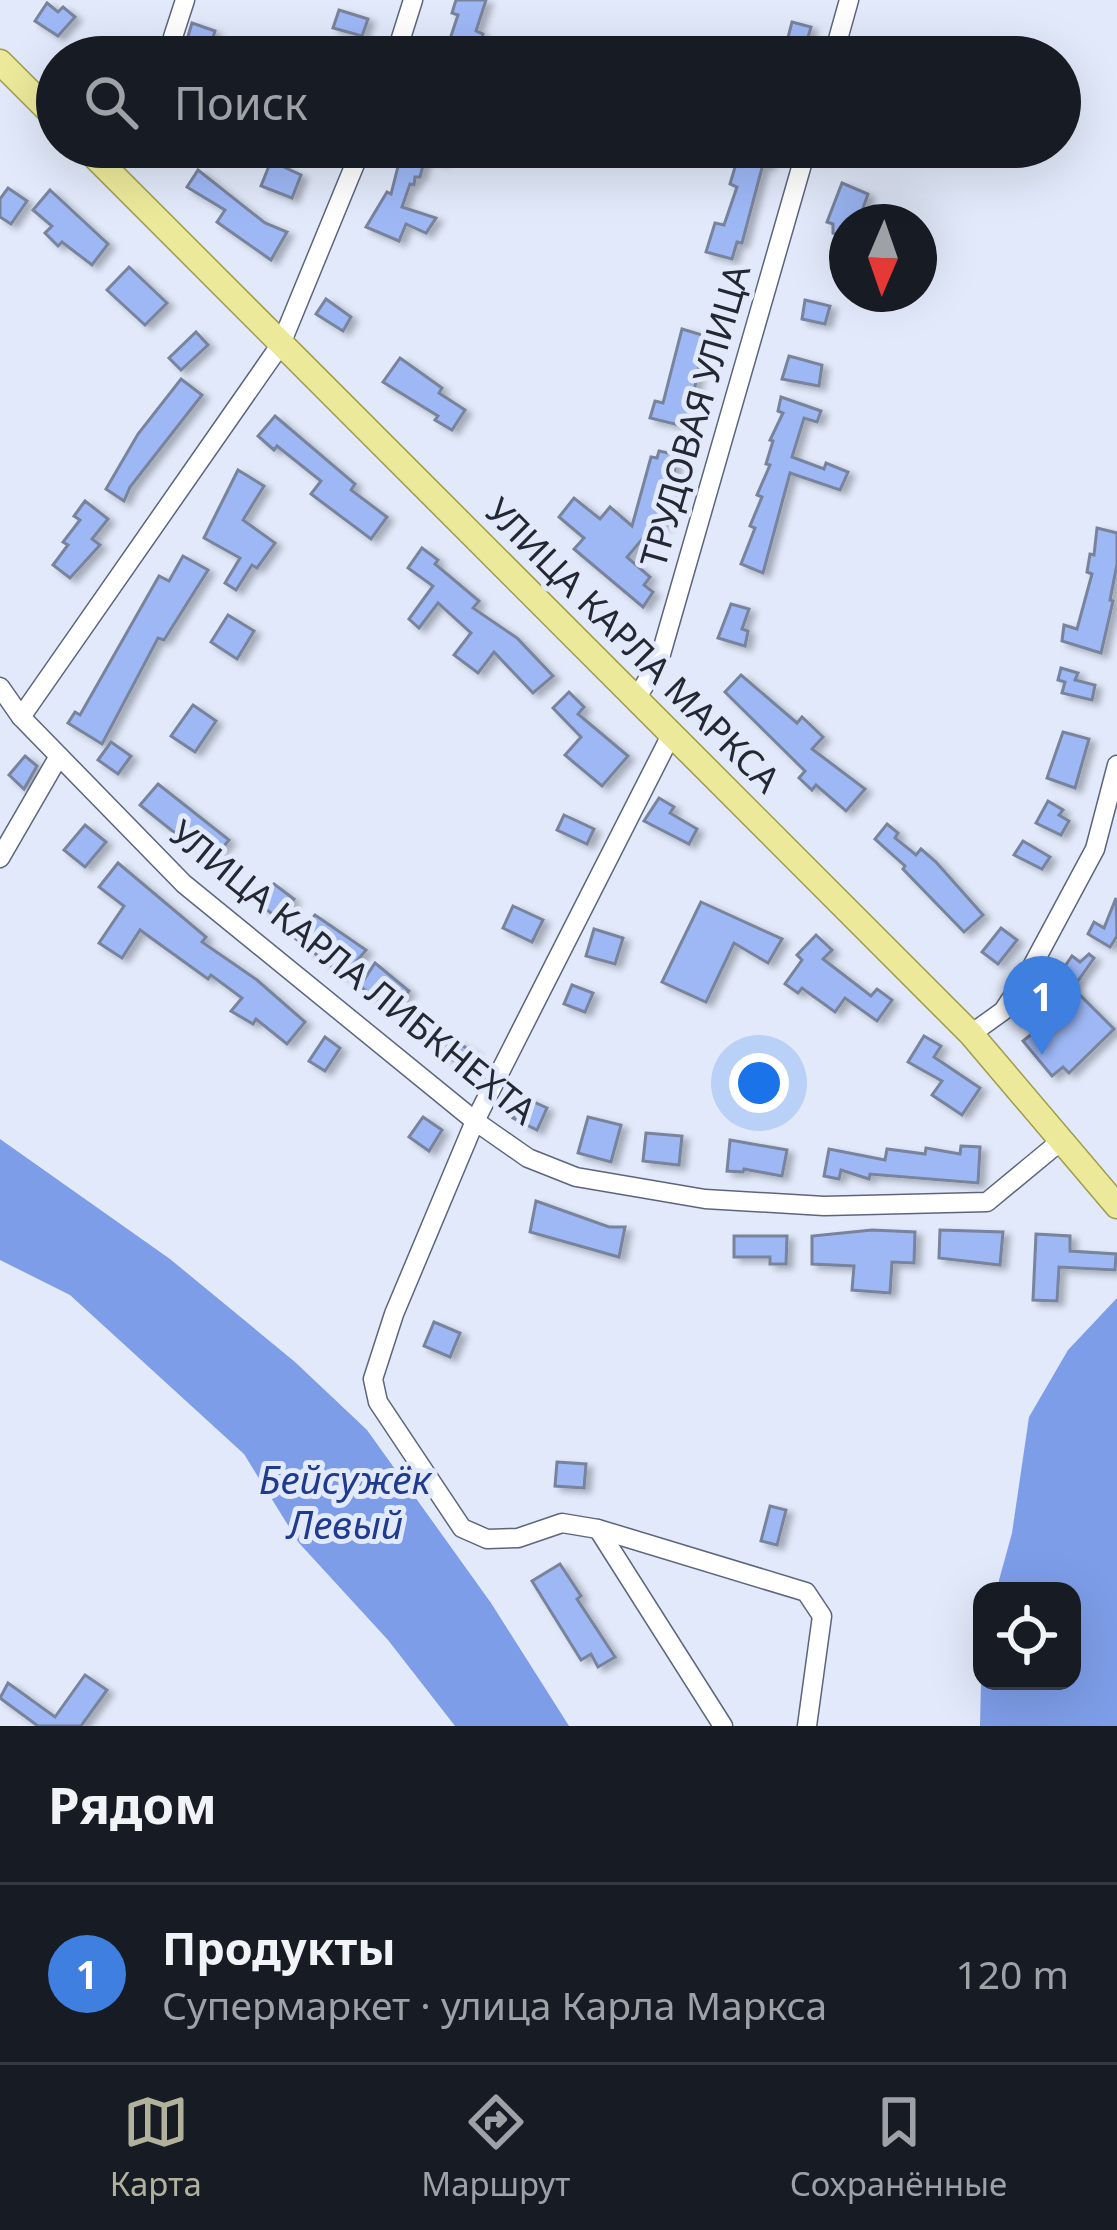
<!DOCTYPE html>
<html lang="ru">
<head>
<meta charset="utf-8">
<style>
	:root { --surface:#171b24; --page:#20242c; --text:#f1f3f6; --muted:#9ea1a6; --line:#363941; --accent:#b1b19c }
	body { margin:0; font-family:"Noto Sans",sans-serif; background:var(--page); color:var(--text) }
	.controls { position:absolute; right:36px; bottom:36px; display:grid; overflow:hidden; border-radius:24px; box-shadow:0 12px 48px #0002 }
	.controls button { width:108px; height:108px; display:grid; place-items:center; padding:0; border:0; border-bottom:3px solid var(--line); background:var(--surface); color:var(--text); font:60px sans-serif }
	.compass { position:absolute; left:829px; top:204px; width:108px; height:108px; border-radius:50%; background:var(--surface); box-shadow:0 12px 48px #0002; rotate:182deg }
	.you { position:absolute; left:759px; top:1083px; width:42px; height:42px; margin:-30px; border:9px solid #fff; border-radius:50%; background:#1a73e8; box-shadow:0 0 0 18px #1a73e833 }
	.badge { display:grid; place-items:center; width:78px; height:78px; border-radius:50%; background:var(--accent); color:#fff; font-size:39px; font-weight:700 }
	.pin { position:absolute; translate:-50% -99px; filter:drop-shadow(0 3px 6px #0008) }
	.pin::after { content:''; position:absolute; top:63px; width:42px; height:36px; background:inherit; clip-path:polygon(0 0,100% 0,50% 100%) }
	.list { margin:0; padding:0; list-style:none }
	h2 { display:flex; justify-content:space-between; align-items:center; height:156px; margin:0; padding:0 48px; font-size:51px }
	h2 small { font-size:39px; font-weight:400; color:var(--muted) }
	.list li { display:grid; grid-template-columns:78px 1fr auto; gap:36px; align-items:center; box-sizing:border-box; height:180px; padding:0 48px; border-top:3px solid var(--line) }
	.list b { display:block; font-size:45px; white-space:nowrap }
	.list p { margin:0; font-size:39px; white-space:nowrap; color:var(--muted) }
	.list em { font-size:39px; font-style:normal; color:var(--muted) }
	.icon { flex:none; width:66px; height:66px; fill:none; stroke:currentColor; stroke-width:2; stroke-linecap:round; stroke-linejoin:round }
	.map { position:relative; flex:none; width:1117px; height:1726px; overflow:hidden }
	.search { position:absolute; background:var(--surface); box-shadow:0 12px 48px #0002; left:36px; right:36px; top:36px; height:132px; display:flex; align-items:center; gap:30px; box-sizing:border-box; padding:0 42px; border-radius:66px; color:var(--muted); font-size:45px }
	.sheet { height:336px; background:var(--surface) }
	nav { display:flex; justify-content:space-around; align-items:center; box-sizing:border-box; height:168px; border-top:3px solid var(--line); background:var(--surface); font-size:33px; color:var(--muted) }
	nav a { display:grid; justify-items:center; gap:6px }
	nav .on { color:var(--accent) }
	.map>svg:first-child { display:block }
	.water { fill:#7d9de8 }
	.building { fill:#9eb8f6; stroke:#78839c; stroke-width:3; filter:url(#shadow) }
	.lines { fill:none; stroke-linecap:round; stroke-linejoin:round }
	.minor-casing { stroke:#5b657d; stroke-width:21 }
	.major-casing { stroke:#9d9c4b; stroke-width:27 }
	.minor { stroke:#fff; stroke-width:18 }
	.major { stroke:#ece99b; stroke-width:24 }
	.labels { text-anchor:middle; stroke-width:10; stroke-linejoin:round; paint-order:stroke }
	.street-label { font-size:36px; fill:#232832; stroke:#e1e9fa }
	.water-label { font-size:39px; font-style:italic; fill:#1f3b90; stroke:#e1e9fa }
</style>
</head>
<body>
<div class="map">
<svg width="1117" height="1726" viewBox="0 0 1117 1726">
	<defs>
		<filter id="shadow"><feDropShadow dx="6" dy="4" stdDeviation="3" flood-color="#0004"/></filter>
	</defs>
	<rect width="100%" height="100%" fill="#e1e9fa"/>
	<g class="water">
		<path d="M0 1139 170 1259 295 1362 367 1430 491 1603 569 1726H455L388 1640 299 1543 244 1454 70 1295 0 1260Z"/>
		<path d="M1117 1298V1726H980L982 1639V1681H1072V1591H996L1012 1533 1029 1417 1068 1350Z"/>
	</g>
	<g class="building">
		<path d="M456 0H486L476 31 483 34 478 54 448 45 458 15 452 13Z"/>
		<path d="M47 3 58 12 63 7 75 17 58 36 35 21Z"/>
		<path d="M339 10 368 19 362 36 333 28Z"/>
		<path d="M792 22 811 27 807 41 804 40 800 57H783Z"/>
		<path d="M192 23 215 31 207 57 183 53Z"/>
		<path d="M403 147H447L443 161 425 158 420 177H415L414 185 410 184 402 207 436 218 426 233 406 224 399 241 366 227 387 192 391 194Z"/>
		<path d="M741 147H773L768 166 763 164 742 243 737 242 732 259 706 252 715 223 724 225 737 187 730 184Z"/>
		<path d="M271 161 301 175 292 198 261 186Z"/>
		<path d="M198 170 265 223 287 232 271 260 217 222 225 210 187 187Z"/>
		<path d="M842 183 868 194 858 222H847V237L833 233V224L827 222Z"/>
		<path d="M8 188 27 201 11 224 0 217V199Z"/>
		<path d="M50 190 108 244 92 265 62 242 58 246 45 233 52 226 33 210Z"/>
		<path d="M129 267 167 303 145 325 107 290Z"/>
		<path d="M326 299 351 317 343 331 316 314Z"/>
		<path d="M805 300 830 306 825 324 802 319Z"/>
		<path d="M682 329 712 338 708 353 702 351 687 427 650 418 655 401 663 403Z"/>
		<path d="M196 332 208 345 181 370 169 358Z"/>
		<path d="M789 356 822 365 819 386 782 379Z"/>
		<path d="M400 358 442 388 439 393 465 410 452 430 435 420 438 416 383 382Z"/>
		<path d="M181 379 202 395 130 487 124 501 106 489 138 434Z"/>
		<path d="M781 397 821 411 817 422 804 418 792 457 824 469 826 463 848 472 840 490 790 473 763 573 741 564 755 528 750 526 762 497 757 495 770 465 766 464 773 441 770 440 783 413 778 411Z"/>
		<path d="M275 416 355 484 351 490 387 517 371 539 311 494 321 481 277 446 274 450 258 436Z"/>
		<path d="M659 451 677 455 672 485 677 486 665 525 656 523 627 557 650 577 644 585 653 592 643 607 574 549 584 538 559 517 574 498 600 519 610 507 632 526 651 457 657 458Z"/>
		<path d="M238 470 264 486 243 520 275 543 257 568 252 565 236 590 225 583 240 558 204 538Z"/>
		<path d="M85 501 108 519 92 539 100 545 70 578 53 565 68 545 63 542 80 520 74 516Z"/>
		<path d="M1097 528 1117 533V564L1110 600 1113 601 1101 653 1062 641 1064 625 1077 629 1092 574 1087 572 1090 554 1094 555Z"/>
		<path d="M422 548 438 560 435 564 479 601 473 608 517 638 553 676 533 693 494 652 478 673 454 655 471 633 438 603 419 628 409 619 433 586 408 568Z"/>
		<path d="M183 556 208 570 164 640 158 638 102 744 68 723 75 712 80 715 159 576 169 581Z"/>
		<path d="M731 604 749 609 742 629 748 631 745 646 718 638Z"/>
		<path d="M228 615 254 631 237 659 211 642Z"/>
		<path d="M1061 668 1078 673 1075 680 1095 685 1092 700 1062 693 1065 682 1058 680Z"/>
		<path d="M741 675 797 723 802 717 823 737 812 749 865 789 846 811 816 785 812 790 799 778 805 771 725 692Z"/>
		<path d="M569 692 584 707 578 714 628 756 602 786 565 755 581 737 553 708Z"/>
		<path d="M193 705 216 721 195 752 171 736Z"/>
		<path d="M1063 732 1089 739 1075 788 1047 778Z"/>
		<path d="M111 742 131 756 118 774 98 760Z"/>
		<path d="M25 756 37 766 24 789 9 775Z"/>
		<path d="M158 784 229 840 211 862 140 805Z"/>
		<path d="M659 798 674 807 670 813 697 829 689 844 644 821Z"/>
		<path d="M1048 801 1063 810 1059 815 1069 821 1061 835 1036 823Z"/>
		<path d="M564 815 594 829 587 844 557 830Z"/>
		<path d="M887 824 898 833 895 838 916 855 921 849 936 862 983 915 964 932 903 869 905 866 875 839Z"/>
		<path d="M85 825 106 842 85 867 64 850Z"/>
		<path d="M1023 841 1050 857 1042 869 1014 855Z"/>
		<path d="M118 863 206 937 202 942 257 980 305 1022 287 1044 256 1019 253 1024 231 1011 242 998 211 975 208 979 140 930 122 958 99 943 124 906 99 887Z"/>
		<path d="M274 884 294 899 279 919 259 904Z"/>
		<path d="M1116 898 1117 936 1110 947 1088 934 1094 922 1104 928Z"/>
		<path d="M701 902 782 939 768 963 734 943 706 1002 662 982Z"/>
		<path d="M513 906 543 920 532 942 503 928Z"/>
		<path d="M315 915 366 950 344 976 296 939Z"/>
		<path d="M1001 928 1017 940 998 964 982 952Z"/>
		<path d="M594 929 623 938 615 964 586 956Z"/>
		<path d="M816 935 832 950 823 959 871 996 877 989 892 1000 877 1021 845 998 835 1012 802 988 798 993 785 984 802 960 797 955Z"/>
		<path d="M1089 954 1094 958 1073 988 1114 1029 1069 1073 1063 1067 1052 1076 1023 1041 1033 1033 1027 1026 1058 995 1052 990 1069 973 1063 969 1072 956 1080 962Z"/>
		<path d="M375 963 409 991 392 1012 360 986Z"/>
		<path d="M572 985 593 993 585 1012 564 1004Z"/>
		<path d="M924 1036 941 1046 934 1057 980 1088 962 1115 932 1095 942 1081 908 1062Z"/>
		<path d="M325 1037 340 1048 325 1071 309 1061Z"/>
		<path d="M451 1039 475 1053 467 1068 443 1054Z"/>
		<path d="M523 1097 547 1108 537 1130 513 1118Z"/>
		<path d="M423 1117 442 1130 429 1151 409 1137Z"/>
		<path d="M588 1117 621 1125 611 1162 578 1153Z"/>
		<path d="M646 1133 682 1136 679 1165 643 1161Z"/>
		<path d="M730 1140 787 1150 782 1176 744 1169 743 1172 727 1171Z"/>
		<path d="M961 1146 980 1147 978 1183 870 1174 869 1179 841 1170 839 1179 824 1176 829 1149 885 1160 887 1149 925 1154 926 1148 960 1154Z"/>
		<path d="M536 1201 609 1227H625L619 1257 530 1232Z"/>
		<path d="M872 1230 915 1232 914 1263 892 1262 890 1293 852 1290 854 1266 812 1264V1236Z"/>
		<path d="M940 1230 1003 1232 1000 1265 939 1258Z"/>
		<path d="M1036 1234 1070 1236V1251L1116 1254 1115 1270 1059 1267 1057 1301 1033 1300Z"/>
		<path d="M734 1236H787L786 1264H770V1257H734Z"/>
		<path d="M434 1322 460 1333 450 1357 424 1346Z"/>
		<path d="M557 1462 586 1464 584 1488 555 1486Z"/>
		<path d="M770 1506 786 1510 777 1545 761 1541Z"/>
		<path d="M560 1564 581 1596 577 1599 615 1657 598 1667 591 1654 581 1660 532 1581Z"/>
		<path d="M85 1675 107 1690 81 1726H38L0 1698 8 1683 55 1717Z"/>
	</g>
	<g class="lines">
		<g class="minor-casing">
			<g id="minor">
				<path d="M173 37 185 0"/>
				<path d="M395 57 413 0"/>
				<path d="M833 57 849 0"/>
				<path d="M0 687 21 717 184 884 475 1121 528 1158 576 1177 705 1199 824 1206 987 1202 1062 1140"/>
				<path d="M636 699 659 661 807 147"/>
				<path d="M21 717 281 344 362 147"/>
				<path d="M671 735 475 1121 394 1314 373 1379 378 1402 462 1528 487 1539 518 1538 562 1523 598 1529 806 1592 822 1616 807 1726"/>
				<path d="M0 858 59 756"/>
				<path d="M971 1034 1003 1011 1029 972 1095 849 1117 765"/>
				<path d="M598 1529 723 1726"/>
			</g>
		</g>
		<g class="major-casing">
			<g id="major">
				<path d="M0 62 57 119"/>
				<path d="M85 147 971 1034 1117 1206"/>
			</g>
		</g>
		<use href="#minor" class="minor"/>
		<use href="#major" class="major"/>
	</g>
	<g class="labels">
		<g class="street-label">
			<text transform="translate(695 416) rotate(-74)" y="13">ТРУДОВАЯ УЛИЦА</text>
			<text transform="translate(633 645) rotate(45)" y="13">УЛИЦА КАРЛА МАРКСА</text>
			<text transform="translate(353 972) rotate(39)" y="13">УЛИЦА КАРЛА ЛИБКНЕХТА</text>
		</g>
		<g class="water-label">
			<text x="345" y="1494">Бейсужёк<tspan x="345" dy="45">Левый</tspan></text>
		</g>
	</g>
</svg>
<div class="controls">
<button><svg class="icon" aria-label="locate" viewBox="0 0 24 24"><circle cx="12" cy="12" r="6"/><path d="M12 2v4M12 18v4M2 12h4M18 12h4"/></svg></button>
</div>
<svg class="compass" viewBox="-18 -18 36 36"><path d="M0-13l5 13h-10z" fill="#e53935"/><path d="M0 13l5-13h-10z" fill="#9ea1a6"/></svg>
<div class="you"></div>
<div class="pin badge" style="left:1042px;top:1055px;background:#3f7fe0">1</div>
<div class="search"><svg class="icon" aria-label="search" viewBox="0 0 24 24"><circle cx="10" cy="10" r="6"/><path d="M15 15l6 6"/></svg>Поиск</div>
</div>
<section class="sheet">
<h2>Рядом<small></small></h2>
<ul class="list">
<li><span class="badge" style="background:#3f7fe0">1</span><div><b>Продукты</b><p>Супермаркет · улица Карла Маркса</p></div><em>120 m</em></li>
</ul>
</section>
<nav>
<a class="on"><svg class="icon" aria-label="map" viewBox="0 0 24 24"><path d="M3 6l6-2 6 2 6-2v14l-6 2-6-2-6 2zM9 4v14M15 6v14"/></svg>Карта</a>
<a><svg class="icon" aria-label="directions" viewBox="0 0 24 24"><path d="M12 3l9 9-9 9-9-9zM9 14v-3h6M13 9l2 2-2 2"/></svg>Маршрут</a>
<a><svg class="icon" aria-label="saved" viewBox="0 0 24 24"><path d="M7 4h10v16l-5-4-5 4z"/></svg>Сохранённые</a>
</nav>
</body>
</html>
